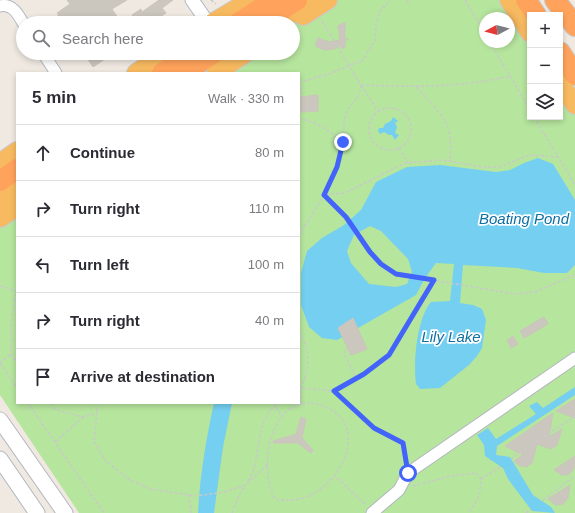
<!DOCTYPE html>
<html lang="en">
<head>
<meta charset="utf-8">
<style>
	:root { --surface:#fff; --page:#f7f7f7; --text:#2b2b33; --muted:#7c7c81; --line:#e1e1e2 }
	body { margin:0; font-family:Helvetica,sans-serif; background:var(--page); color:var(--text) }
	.controls { position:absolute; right:12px; top:12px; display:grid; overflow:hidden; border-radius:0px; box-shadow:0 2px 6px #0003 }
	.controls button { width:36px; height:36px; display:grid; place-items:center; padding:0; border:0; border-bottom:1px solid var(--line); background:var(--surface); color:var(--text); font:20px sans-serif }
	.compass { position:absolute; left:479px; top:12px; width:36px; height:36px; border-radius:50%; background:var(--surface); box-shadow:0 2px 6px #0003; rotate:263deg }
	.stop { position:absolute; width:12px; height:12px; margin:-9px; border:3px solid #4264fb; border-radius:50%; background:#fff }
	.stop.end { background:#4264fb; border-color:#fff; box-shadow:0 1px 4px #0008 }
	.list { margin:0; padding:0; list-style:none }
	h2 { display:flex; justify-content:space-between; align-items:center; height:52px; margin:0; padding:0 16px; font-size:17px }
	h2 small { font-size:13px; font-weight:400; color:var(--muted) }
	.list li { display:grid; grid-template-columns:26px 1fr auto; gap:12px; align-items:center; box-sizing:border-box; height:56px; padding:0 16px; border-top:1px solid var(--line) }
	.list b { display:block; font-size:15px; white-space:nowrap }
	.list em { font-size:13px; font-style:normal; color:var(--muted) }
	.icon { flex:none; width:22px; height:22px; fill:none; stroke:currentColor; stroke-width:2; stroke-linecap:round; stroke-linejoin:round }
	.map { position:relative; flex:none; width:575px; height:513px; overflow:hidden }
	.search { position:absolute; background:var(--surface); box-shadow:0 2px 6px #0003; left:16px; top:16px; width:284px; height:44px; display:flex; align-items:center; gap:10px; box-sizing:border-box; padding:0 14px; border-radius:22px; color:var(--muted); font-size:15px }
	.panel { position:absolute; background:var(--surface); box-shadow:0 2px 6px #0003; left:16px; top:72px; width:284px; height:332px; border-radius:0px }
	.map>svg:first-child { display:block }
	.green { fill:#b6e59e; fill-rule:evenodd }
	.water { fill:#75cff0; fill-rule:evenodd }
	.building { fill:#cbc7bf; stroke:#cbc5ba }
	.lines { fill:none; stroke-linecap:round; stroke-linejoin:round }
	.minor-casing { stroke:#b4b7c1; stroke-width:13 }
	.tertiary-casing { stroke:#b4b7c1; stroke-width:15 }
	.secondary-casing { stroke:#b4b7c1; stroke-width:17 }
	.trunk-casing { stroke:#c9c9c9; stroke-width:20 }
	.motorway-casing { stroke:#c9c9c9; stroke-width:22 }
	.path { stroke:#c9c9c9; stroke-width:1.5; stroke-dasharray:3 2; stroke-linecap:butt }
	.minor { stroke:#fff; stroke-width:11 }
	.tertiary { stroke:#fff; stroke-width:13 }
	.secondary { stroke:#fff; stroke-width:15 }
	.trunk { stroke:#f8ba60; stroke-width:18 }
	.motorway { stroke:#ffa35c; stroke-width:20 }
	.route { stroke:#4264fb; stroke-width:5 }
	.labels { text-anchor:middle; stroke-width:3.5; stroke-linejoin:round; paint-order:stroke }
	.water-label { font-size:15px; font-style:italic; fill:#0d6fa3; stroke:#fff }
</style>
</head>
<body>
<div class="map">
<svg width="575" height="513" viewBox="0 0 575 513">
	<rect width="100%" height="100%" fill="#efe9e1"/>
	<path class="green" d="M329 0H503L530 41V117H560V87L575 109V513H79L0 395V217L17 205V403H299V73H216L246 53H293V23ZM485 18H509V42H485Z"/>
	<g class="water">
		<path d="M393 117 398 121 395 123 397 127 395 133 399 135 395 140 392 135H389L384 132 380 134 378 131 379 128H383L385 124 391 121Z"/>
		<path d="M538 158 553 164 575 200V265L567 273H544L517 268 463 265 460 303 473 305 482 309 486 320 482 348 477 356 469 365 440 388 420 389 416 384C413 362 417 318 431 302L450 301 454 264 436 263 425 278 416 295 337 340 322 338 309 327 301 305V273L307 251 322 238 344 225 361 210 376 182 407 167 440 165 496 172 510 170 524 163ZM370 226 381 231 408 259 412 272 407 284 396 287 369 284 351 263 347 251 354 235Z"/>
		<path d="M575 387V395L497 446 496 455 510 457 533 495 551 507 555 513 532 511 508 479 503 468 485 456 484 445 477 435 488 428 496 439 536 414 529 406 537 402 543 408Z"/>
		<path d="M214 403H232L223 447 214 513H198C200 476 206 439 214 403Z"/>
	</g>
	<g class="building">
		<path d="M67 0H127L112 9 118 18 110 23H47L59 15 57 13 70 4Z"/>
		<path d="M159 0H173L162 8 166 13 151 23H138L132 15 141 9 142 12Z"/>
		<path d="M345 22V39H349L345 41V48H341L340 45 334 49 324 50 315 46 318 38 329 42 340 40 338 26Z"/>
		<path d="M84 53H114L93 67Z"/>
		<path d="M318 95V111L299 112V97Z"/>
		<path d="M544 317 548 324 524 338 520 331Z"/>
		<path d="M353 318 367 349 351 355 338 328Z"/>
		<path d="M513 336 518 344 511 348 507 340Z"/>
		<path d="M575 399V418L556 411Z"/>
		<path d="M553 413 549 437 562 429 557 445 551 449 537 444 532 463 526 467 518 465 514 461 523 455 505 446Z"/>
		<path d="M301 417 306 419 302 438 313 450 311 453 298 443H273V441L296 434Z"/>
		<path d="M575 456 574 469 568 475H562L554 470Z"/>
		<path d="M570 485 568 498 563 504 556 505 548 499Z"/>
	</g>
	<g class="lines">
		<g class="minor-casing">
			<g id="minor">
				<path d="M0 6C12 3 18 14 23 23"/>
				<path d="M43 53 56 73"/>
				<path d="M372 513 399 490 408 473 575 358"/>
			</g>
		</g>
		<g class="tertiary-casing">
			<path id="tertiary" d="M192 0 208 23"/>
		</g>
		<g class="secondary-casing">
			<g id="secondary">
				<path d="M0 420 65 513"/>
				<path d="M0 459 37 513"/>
			</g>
		</g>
		<g class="trunk-casing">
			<g id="trunk">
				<path d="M509 0 530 33"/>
				<path d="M303 16 328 0"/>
				<path d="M286 17 312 0"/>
				<path d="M212 23 251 0"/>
				<path d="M136 73 166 53"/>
				<path d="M216 73 246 53"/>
				<path d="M560 83 575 105"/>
				<path d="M0 163 17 151"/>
				<path d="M0 202 17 191"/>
				<path d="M0 218 17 207"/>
			</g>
		</g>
		<g class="motorway-casing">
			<g id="motorway">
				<path d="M526 0 536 15"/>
				<path d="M555 0 575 26"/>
				<path d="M238 23 272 1"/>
				<path d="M261 23 297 0"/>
				<path d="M560 52 575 75"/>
				<path d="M162 73 192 53"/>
				<path d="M184 73 214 53"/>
				<path d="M0 181 17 169"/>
			</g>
		</g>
		<g class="path">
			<path d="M211 0 216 4"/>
			<path d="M407 0 410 5"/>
			<path d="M465 0 485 34"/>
			<path d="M322 21 361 85C359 102 353 99 347 112 343 122 344 132 343 142 340 161 332 178 324 195L345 193 405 163 443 160 482 167H499L529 155 558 157"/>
			<path d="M490 42 530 110"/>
			<path d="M299 82 329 74 363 60 375 40 376 24 380 11 390 0"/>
			<path d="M299 82 303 97"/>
			<path d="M361 85C411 87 461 88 510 76"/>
			<path d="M361 85 378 111"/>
			<path d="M417 87C441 116 454 120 450 161"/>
			<circle cx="390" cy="129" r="21"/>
			<path d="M534 117 575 185"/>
			<path d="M299 119C315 120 330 132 343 142"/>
			<path d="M399 148 408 163"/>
			<path d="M299 235 324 195C331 202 340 209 346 218 363 240 372 257 396 274L515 294 535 292 575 275"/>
			<path d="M0 286 17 291"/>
			<path d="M17 289 11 322V354L17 362"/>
			<path d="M299 333C312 350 309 370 301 388L333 391 374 428 403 443 406 461"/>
			<path d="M347 346 344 353 356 378"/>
			<path d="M0 363 17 388"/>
			<path d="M0 363 11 354"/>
			<path d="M333 391 364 374 389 355 434 280"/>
			<path d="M28 403 104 513"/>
			<path d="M51 403 56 410 83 417 97 413 94 441 105 460 128 479 150 489 196 496 224 492 246 485 268 464"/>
			<path d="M96 403 97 413"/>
			<path d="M274 403 281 416"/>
			<path d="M311 403C385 414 336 513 275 499 261 475 266 422 293 407 298 404 305 404 311 403Z"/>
			<path d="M301 404V388"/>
			<path d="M55 442 83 417"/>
			<path d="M511 459 575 416"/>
			<path d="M337 478 366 505"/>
			<path d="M481 479 500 467"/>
			<path d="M248 481C264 456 252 421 279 403"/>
			<path d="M413 486 450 476 476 473 481 479C481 493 477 503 468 513"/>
			<path d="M189 495 191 513"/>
			<path d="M543 500 575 476"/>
			<path d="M232 513 239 495 245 486"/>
			<path d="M526 513 531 509"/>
		</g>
		<use href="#minor" class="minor"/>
		<use href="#tertiary" class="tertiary"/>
		<use href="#secondary" class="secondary"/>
		<use href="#trunk" class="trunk"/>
		<use href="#motorway" class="motorway"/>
	</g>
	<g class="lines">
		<path class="route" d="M343 142 337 167 324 195 346 217 370 252 381 264 396 274 434 280 389 355 364 374 334 391 374 428 403 443 408 473"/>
	</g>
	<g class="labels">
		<g class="water-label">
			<text x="524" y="224">Boating Pond</text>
			<text x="451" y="342">Lily Lake</text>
		</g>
	</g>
</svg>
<div class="controls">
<button>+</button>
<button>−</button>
<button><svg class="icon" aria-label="layers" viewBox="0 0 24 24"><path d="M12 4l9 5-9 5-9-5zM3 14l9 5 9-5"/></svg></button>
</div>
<svg class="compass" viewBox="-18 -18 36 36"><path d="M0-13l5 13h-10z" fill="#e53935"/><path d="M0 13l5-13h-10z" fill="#7c7c81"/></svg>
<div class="stop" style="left:408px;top:473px"></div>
<div class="stop end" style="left:343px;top:142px"></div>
<div class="search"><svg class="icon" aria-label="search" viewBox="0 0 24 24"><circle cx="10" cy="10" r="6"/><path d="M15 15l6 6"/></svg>Search here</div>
<section class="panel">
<h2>5 min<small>Walk · 330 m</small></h2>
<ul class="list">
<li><svg class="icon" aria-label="ahead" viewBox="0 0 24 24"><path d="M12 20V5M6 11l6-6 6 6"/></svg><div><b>Continue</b></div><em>80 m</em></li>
<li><svg class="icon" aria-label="right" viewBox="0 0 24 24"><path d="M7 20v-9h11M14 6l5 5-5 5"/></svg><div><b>Turn right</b></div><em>110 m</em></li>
<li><svg class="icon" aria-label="left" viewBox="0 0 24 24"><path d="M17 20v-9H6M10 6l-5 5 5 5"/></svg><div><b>Turn left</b></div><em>100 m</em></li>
<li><svg class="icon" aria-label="right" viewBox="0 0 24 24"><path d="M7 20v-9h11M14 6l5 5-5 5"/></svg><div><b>Turn right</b></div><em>40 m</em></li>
<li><svg class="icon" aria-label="arrive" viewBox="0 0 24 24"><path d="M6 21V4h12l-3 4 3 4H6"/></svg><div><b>Arrive at destination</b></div></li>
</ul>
</section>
</div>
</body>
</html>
